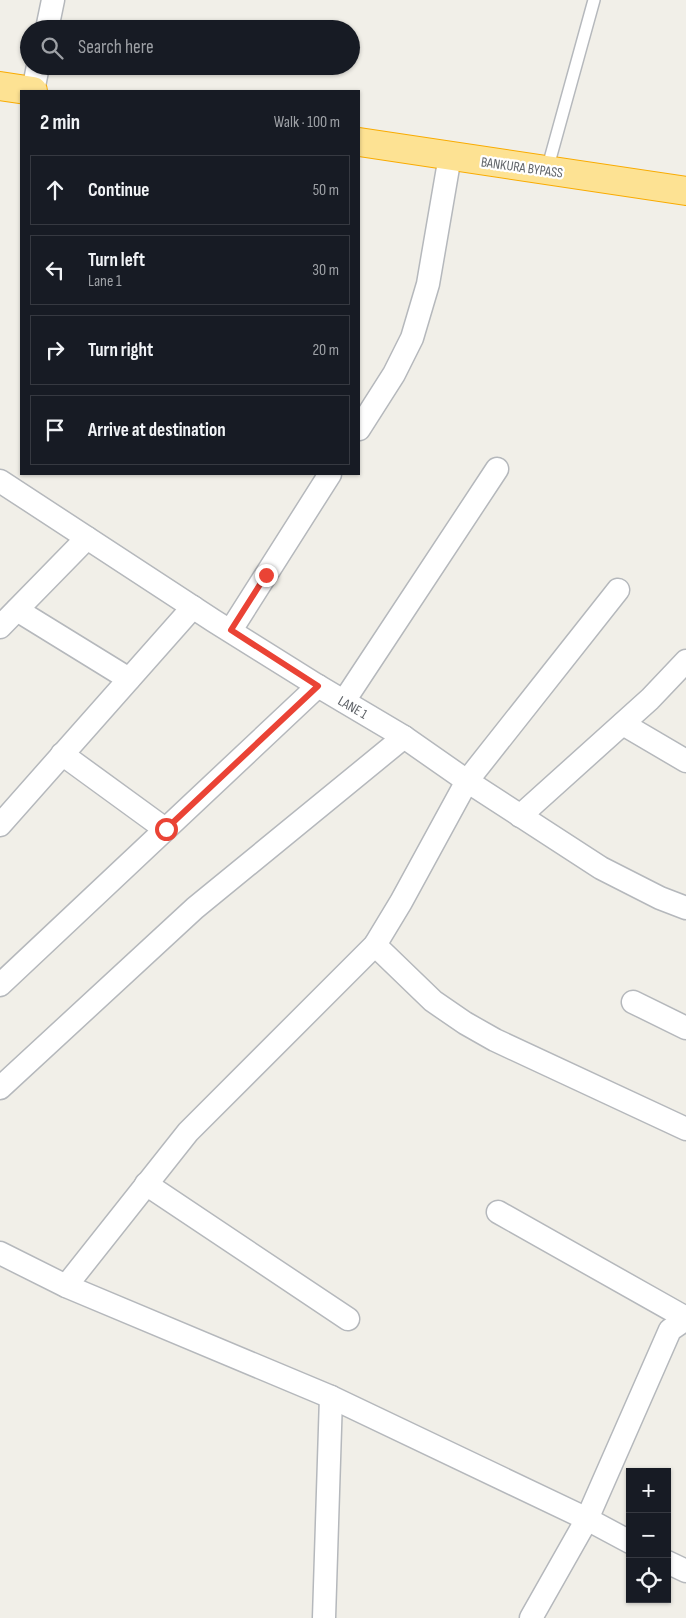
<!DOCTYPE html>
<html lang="en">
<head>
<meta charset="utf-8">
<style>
	:root { --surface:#171b24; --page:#20242c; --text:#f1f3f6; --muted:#9ea1a6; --line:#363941 }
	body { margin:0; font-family:"Sofia Sans Condensed",sans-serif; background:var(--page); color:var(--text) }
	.controls { position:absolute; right:15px; bottom:15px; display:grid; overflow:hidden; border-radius:0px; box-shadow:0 1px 4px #0004 }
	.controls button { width:45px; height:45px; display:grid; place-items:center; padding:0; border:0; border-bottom:1px solid var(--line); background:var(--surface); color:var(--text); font:25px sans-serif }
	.stop { position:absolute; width:15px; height:15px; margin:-11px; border:4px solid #ea4335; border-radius:50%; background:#fff }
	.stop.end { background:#ea4335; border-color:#fff; box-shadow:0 1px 5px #0008 }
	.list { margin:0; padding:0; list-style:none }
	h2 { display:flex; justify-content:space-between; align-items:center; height:65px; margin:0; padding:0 20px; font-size:21px }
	h2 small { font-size:16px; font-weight:400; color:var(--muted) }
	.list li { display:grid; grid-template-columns:32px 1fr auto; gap:15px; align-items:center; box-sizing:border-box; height:70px; margin:0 10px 10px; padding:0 10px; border:1px solid var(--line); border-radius:0px }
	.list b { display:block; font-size:19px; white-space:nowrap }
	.list p { margin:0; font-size:16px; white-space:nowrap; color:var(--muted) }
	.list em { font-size:16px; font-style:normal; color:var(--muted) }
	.icon { flex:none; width:28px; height:28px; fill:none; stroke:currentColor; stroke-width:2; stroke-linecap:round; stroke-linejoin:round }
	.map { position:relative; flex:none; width:686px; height:1618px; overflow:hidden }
	.search { position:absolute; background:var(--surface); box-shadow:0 1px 4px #0004; left:20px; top:20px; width:340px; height:55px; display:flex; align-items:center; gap:12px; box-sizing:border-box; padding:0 18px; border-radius:28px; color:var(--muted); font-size:19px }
	.panel { position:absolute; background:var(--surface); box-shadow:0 1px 4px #0004; left:20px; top:90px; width:340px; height:385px; border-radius:0px }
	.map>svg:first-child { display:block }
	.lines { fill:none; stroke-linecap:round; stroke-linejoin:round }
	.lane-casing { stroke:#b5b8bc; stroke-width:14 }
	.street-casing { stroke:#b5b8bc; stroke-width:25 }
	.highway-casing { stroke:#f9ab00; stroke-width:30 }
	.lane { stroke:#fff; stroke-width:11 }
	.street { stroke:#fff; stroke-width:22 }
	.highway { stroke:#fde293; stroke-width:28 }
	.route { stroke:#ea4335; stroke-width:6 }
	.labels { text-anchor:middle; stroke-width:4.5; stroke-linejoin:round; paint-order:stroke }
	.street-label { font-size:14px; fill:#5f6368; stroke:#fff }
</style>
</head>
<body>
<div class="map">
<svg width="686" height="1618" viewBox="0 0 686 1618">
	<rect width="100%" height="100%" fill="#f1efe8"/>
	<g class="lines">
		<g class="lane-casing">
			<path id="lane" d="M547 170 594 0"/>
		</g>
		<g class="street-casing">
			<g id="street">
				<path d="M47 29 53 0"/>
				<path d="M33 91 38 66"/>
				<path d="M359 429 394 374 412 338 428 284 450 156"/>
				<path d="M0 481 214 621 318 686 404 737 467 781 601 868 660 898 686 908"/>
				<path d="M17 610 129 679"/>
				<path d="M0 627 87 538"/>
				<path d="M231 630 330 474"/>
				<path d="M344 701 497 469"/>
				<path d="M623 724 686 761"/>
				<path d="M62 754 165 829"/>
				<path d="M520 816 650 699 686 661"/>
				<path d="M0 825 193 607"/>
				<path d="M375 945 433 1001 465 1023 495 1040 686 1129"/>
				<path d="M0 985 318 686"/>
				<path d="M633 1002 686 1028"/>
				<path d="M0 1088 195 908 404 737"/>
				<path d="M146 1184 348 1319"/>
				<path d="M498 1212 686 1318"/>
				<path d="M0 1253 66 1286 331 1397 587 1519 630 1542"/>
				<path d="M66 1286 188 1132 375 945 401 902 467 781 618 590"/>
				<path d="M667 1562 686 1571"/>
				<path d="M324 1618 331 1397"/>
				<path d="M531 1618 587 1519 670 1330 686 1319"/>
			</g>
		</g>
		<g class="highway-casing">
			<g id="highway">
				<path d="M0 86 33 91"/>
				<path d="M359 142 686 191"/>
			</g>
		</g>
		<use href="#lane" class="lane"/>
		<use href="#street" class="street"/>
		<use href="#highway" class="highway"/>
	</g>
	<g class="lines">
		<path class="route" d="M166 829 318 686 231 630 266 575"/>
	</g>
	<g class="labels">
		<g class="street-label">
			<text transform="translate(522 167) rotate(8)" y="5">BANKURA BYPASS</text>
			<text transform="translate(353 707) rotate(30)" y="5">LANE 1</text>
		</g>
	</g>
</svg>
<div class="controls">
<button>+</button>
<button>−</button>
<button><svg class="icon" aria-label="locate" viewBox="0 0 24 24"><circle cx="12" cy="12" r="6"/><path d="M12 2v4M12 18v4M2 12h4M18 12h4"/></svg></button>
</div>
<div class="stop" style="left:166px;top:829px"></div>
<div class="stop end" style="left:266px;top:575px"></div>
<div class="search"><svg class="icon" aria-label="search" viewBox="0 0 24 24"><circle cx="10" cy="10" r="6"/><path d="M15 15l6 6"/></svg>Search here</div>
<section class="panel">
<h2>2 min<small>Walk · 100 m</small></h2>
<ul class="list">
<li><svg class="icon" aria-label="ahead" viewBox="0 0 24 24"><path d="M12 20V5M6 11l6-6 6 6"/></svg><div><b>Continue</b></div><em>50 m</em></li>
<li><svg class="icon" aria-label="left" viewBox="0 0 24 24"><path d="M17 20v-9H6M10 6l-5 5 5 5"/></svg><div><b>Turn left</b><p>Lane 1</p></div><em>30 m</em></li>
<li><svg class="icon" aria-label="right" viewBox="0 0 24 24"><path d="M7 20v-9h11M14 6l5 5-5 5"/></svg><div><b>Turn right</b></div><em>20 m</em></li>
<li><svg class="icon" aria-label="arrive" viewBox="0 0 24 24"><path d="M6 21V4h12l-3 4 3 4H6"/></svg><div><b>Arrive at destination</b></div></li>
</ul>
</section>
</div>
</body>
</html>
